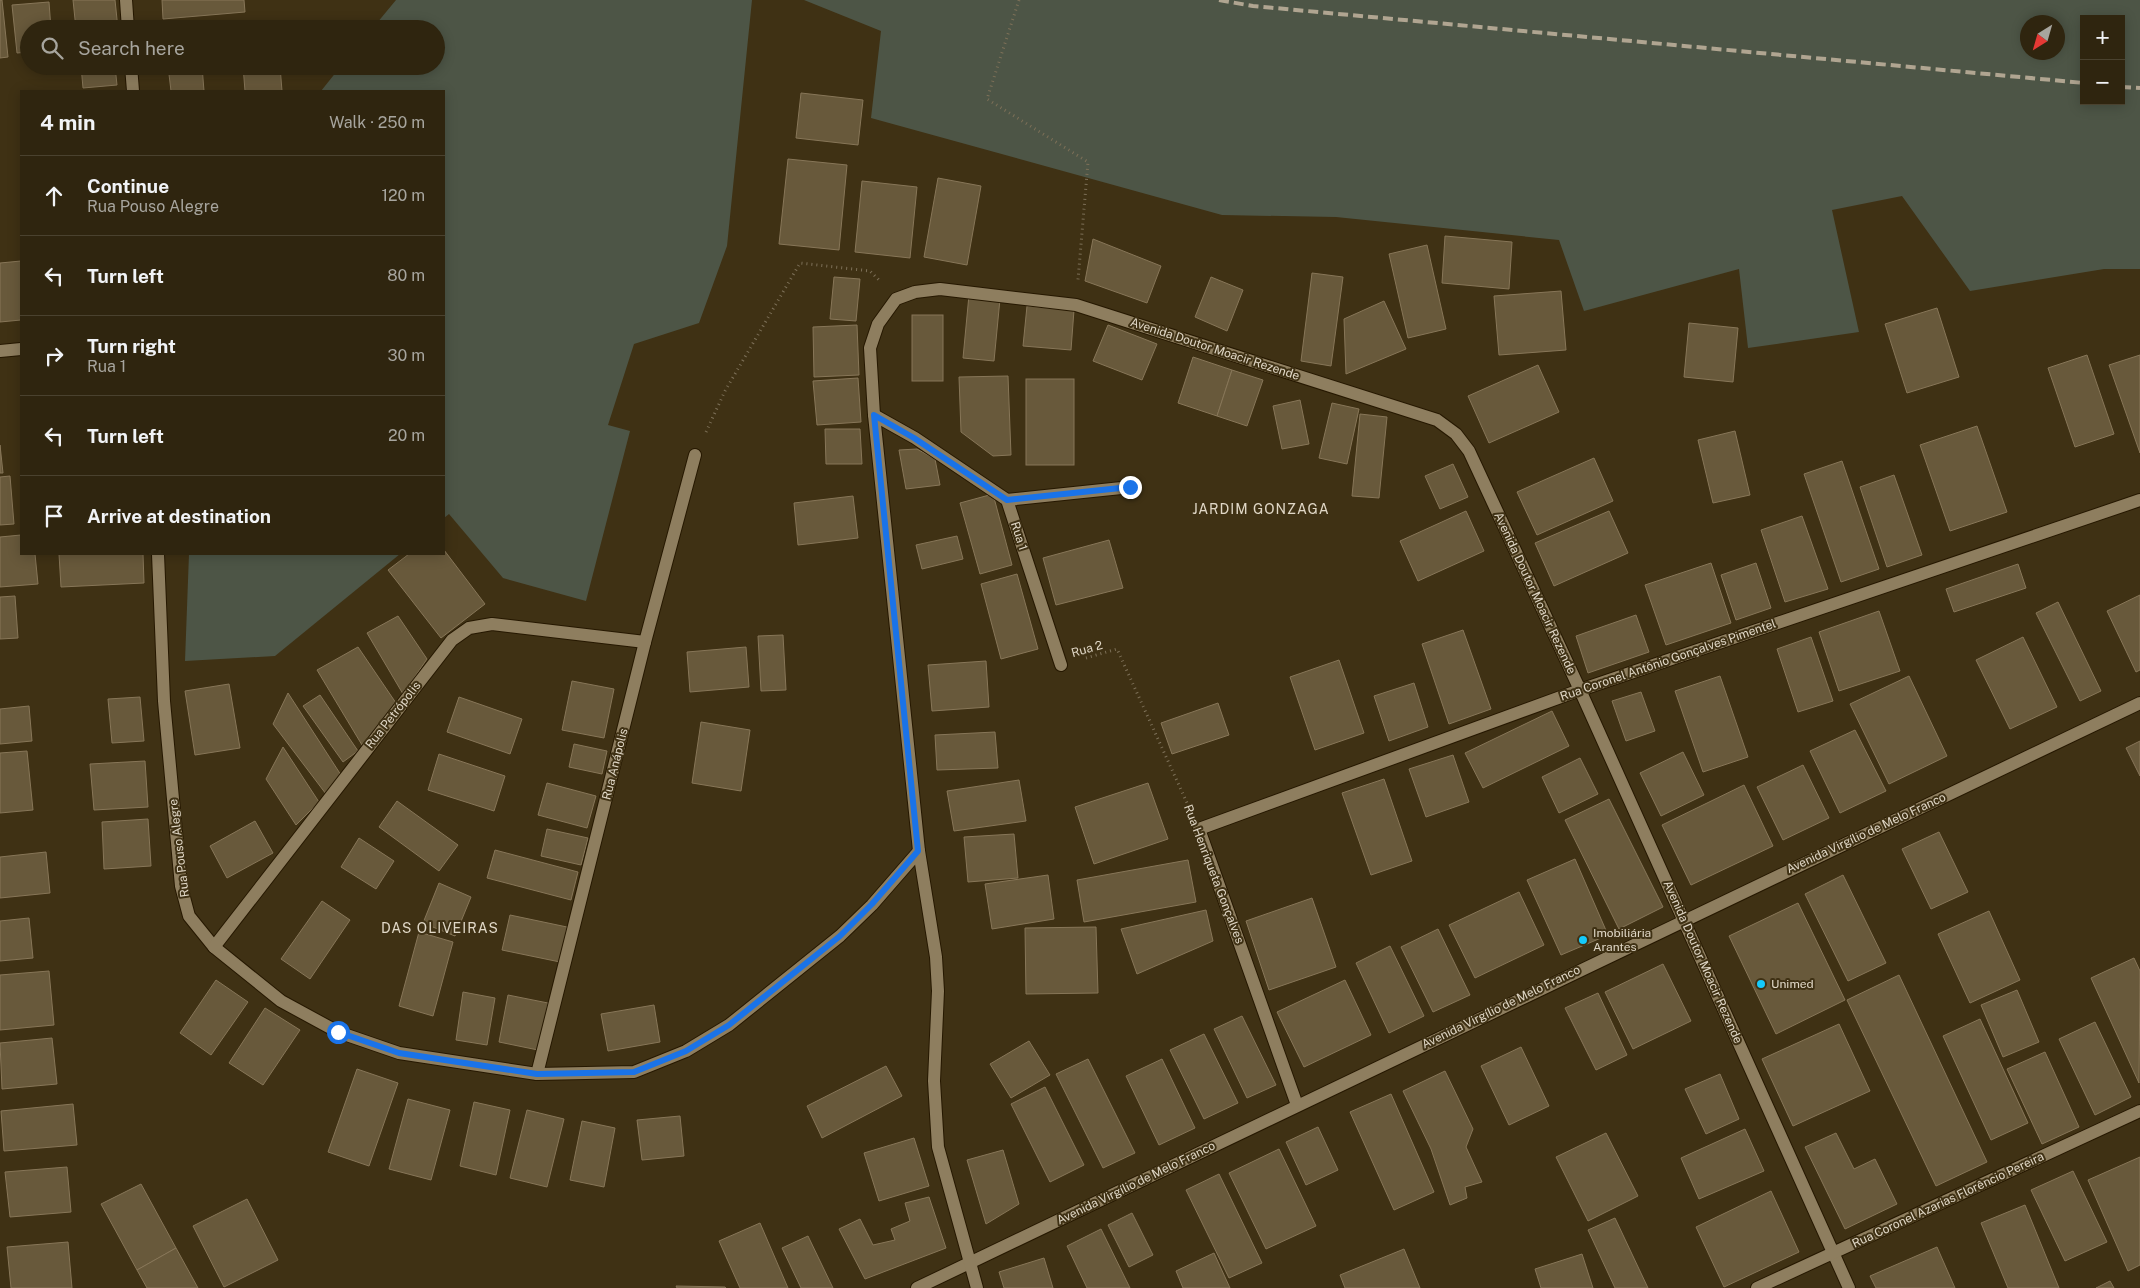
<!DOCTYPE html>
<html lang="en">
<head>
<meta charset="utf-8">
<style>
	:root { --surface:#2f250f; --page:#3b311d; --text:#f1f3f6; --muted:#a7a59e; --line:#4a422f }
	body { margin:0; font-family:"Public Sans",sans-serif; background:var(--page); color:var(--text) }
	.controls { position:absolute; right:15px; top:15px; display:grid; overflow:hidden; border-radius:0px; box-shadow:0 2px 12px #0003 }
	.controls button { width:45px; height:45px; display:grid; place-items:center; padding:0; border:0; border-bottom:1px solid var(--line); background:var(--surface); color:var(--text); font:25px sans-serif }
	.compass { position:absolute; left:2020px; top:15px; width:45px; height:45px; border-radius:50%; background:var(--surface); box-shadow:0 2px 12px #0003; rotate:217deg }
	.stop { position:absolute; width:15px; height:15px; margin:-11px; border:4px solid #1a73e8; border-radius:50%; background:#fff }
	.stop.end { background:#1a73e8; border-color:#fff; box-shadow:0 1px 5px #0008 }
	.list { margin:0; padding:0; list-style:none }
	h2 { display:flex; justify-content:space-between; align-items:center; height:65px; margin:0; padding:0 20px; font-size:21px }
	h2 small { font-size:16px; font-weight:400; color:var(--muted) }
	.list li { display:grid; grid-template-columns:32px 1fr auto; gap:15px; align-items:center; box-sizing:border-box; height:80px; padding:0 20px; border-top:1px solid var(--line) }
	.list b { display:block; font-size:19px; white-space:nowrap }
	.list p { margin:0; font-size:16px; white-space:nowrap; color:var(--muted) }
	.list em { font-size:16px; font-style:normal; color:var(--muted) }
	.icon { flex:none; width:28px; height:28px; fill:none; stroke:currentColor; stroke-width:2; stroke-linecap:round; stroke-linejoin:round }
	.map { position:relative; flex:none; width:2140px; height:1288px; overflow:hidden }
	.search { position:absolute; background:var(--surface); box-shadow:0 2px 12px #0003; left:20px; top:20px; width:425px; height:55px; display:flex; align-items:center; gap:12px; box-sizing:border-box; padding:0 18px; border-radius:28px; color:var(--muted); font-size:19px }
	.panel { position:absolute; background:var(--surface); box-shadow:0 2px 12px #0003; left:20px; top:90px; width:425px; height:465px; border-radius:0px }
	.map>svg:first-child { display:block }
	.green { fill:#4d5546; fill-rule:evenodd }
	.building { fill:#68593b; stroke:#877658 }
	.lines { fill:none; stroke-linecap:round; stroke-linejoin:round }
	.minor-casing { stroke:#261800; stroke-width:14 }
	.path { stroke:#7d7058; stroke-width:3; stroke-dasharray:1 4; stroke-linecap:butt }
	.minor { stroke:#8e7e5f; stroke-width:12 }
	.rail { stroke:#b0a591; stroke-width:4; stroke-dasharray:10 5; stroke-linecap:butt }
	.route { stroke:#1a73e8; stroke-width:6 }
	.poi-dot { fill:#15cafb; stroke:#3f3114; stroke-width:2 }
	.labels { text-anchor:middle; stroke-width:4; stroke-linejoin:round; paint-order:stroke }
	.street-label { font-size:12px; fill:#e0d7c6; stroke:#3f3114 }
	.poi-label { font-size:12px; fill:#e0d7c6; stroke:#3f3114; text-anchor:start }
	.neighbourhood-label { font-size:14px; letter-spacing:1px; fill:#e0d7c6; stroke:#3f3114 }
</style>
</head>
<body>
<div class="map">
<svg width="2140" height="1288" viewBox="0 0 2140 1288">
	<rect width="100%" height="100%" fill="#3f3114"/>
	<g class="green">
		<path d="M396 0H752L727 246 699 323 634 344 608 425 630 431 586 601 503 578 449 514 444 518V91H321L341 66H436V29H372Z"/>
		<path d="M804 0H2140V269H2104L1970 291 1902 196 1832 210 1859 332 1748 348 1739 269 1584 311 1559 240 1336 217 1222 215 871 118 881 31ZM2084 19H2121V101H2084ZM2028 22H2058V52H2028Z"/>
		<path d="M189 554H400L275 656 185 661Z"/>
	</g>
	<g class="building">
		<path d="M0 0H2L8 57 0 58Z"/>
		<path d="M73 0H115L118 29H76Z"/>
		<path d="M162 0H244L245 12 163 19Z"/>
		<path d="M49 2 51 29H29V52L17 53 12 5Z"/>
		<path d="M81 66H115L117 85 83 88Z"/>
		<path d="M168 66H202L204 91H171Z"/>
		<path d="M243 66H280L282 91H245Z"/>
		<path d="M801 93 863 100 858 145 796 138Z"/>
		<path d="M788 159 847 165 839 250 779 244Z"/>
		<path d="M938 178 981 186 967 265 924 257Z"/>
		<path d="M862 181 917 187 910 258 855 252Z"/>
		<path d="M1445 236 1512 242 1509 289 1442 283Z"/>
		<path d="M1093 239 1161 266 1147 303 1085 281Z"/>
		<path d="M1427 245 1446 329 1408 338 1389 254Z"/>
		<path d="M21 261V320L0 322V263Z"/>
		<path d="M1312 273 1343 277 1331 366 1301 361Z"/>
		<path d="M834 277 860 279 856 321 830 319Z"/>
		<path d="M1211 277 1243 290 1227 331 1195 317Z"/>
		<path d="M1561 291 1566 350 1499 355 1494 296Z"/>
		<path d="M969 295 1000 299 994 361 963 358Z"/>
		<path d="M1384 301 1406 349 1346 374 1344 319Z"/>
		<path d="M1027 306 1074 310 1071 350 1023 346Z"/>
		<path d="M1937 308 1959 377 1907 393 1885 324Z"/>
		<rect x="912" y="315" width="31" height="66"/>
		<path d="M1689 323 1738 328 1733 382 1684 377Z"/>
		<path d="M857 325 859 375 814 377 813 327Z"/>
		<path d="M1108 325 1157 344 1142 380 1093 361Z"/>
		<path d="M2087 355 2114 434 2075 447 2048 368Z"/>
		<path d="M2140 355V453L2109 365Z"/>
		<path d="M1193 357 1232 370 1217 416 1178 403Z"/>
		<path d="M1538 365 1559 412 1489 443 1468 396Z"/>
		<path d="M1232 370 1263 380 1247 426 1217 416Z"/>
		<path d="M1008 376 1011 455 993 456 961 432 959 377Z"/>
		<path d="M858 378 861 422 817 425 813 381Z"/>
		<rect x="1026" y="379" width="48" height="86"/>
		<path d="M1300 400 1309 444 1282 449 1273 406Z"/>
		<path d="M1332 403 1359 409 1347 464 1319 458Z"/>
		<path d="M1360 414 1387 417 1379 498 1352 496Z"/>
		<path d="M1977 426 2007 512 1950 531 1920 445Z"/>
		<path d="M825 429H860L862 464H826Z"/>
		<path d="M1735 431 1750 495 1713 503 1698 440Z"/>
		<path d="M0 445 3 473H0Z"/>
		<path d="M917 449 935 459 940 485 906 489 899 450Z"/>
		<path d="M1594 458 1613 501 1537 535 1517 492Z"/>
		<path d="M1842 461 1879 569 1841 582 1804 474Z"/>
		<path d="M1453 464 1468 497 1440 509 1425 476Z"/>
		<path d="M1894 475 1922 555 1887 567 1860 487Z"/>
		<path d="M10 476 14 524 0 525V477Z"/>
		<path d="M993 494 1012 565 980 574 960 503Z"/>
		<path d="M853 496 858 538 798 545 794 503Z"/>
		<path d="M1466 511 1484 551 1418 581 1400 541Z"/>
		<path d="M1609 511 1628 553 1554 586 1535 543Z"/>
		<path d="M1802 516 1828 589 1785 602 1761 530Z"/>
		<path d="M21 535V554H35L38 584 0 587V537Z"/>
		<path d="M957 536 963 559 922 569 916 545Z"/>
		<path d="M1109 540 1123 588 1056 605 1043 558Z"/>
		<path d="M444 550 485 604 441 638 388 570 409 554H444Z"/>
		<path d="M59 554H143L144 583 61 587Z"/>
		<path d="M1711 563 1731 623 1666 645 1645 585Z"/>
		<path d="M1756 563 1771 608 1736 620 1721 575Z"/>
		<path d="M2018 564 2026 588 1954 612 1946 589Z"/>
		<path d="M1017 574 1038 649 1001 659 981 584Z"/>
		<path d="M2140 595V670L2136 672 2107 611Z"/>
		<path d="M15 596 18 638 0 639V597Z"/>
		<path d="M2058 602 2101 691 2080 701 2036 613Z"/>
		<path d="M1879 611 1900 671 1839 691 1819 632Z"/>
		<path d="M1636 615 1649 652 1588 673 1576 636Z"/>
		<path d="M398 616 427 659 403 694 367 633Z"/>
		<path d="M1463 630 1491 709 1449 724 1422 644Z"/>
		<path d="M783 635 786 690 761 691 758 636Z"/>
		<path d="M1811 637 1833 701 1798 712 1777 649Z"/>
		<path d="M2023 637 2057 707 2010 729 1976 660Z"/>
		<path d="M358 647 396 703 365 750 317 670Z"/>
		<path d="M746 647 749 687 690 692 687 652Z"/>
		<path d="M1339 660 1364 733 1315 750 1290 677Z"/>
		<path d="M986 661 989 707 932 711 928 665Z"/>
		<path d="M1720 676 1748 757 1703 772 1675 691Z"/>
		<path d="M1909 676 1947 756 1889 784 1850 704Z"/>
		<path d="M572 681 614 689 604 738 562 730Z"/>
		<path d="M1414 683 1428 727 1389 741 1374 696Z"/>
		<path d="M229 684 240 748 195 755 185 691Z"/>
		<path d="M1641 692 1655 731 1626 741 1612 701Z"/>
		<path d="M288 693 341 775 326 794 273 724Z"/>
		<path d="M320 695 358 751 343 762 303 706Z"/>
		<path d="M140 697 144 741 112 743 108 699Z"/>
		<path d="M459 697 522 719 510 754 447 732Z"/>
		<path d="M1218 703 1229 735 1172 754 1161 723Z"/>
		<path d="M29 706 32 741 0 744V709Z"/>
		<path d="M1552 711 1569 746 1483 788 1465 753Z"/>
		<path d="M701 722 750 730 741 791 692 783Z"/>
		<path d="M1855 730 1886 791 1840 813 1810 751Z"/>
		<path d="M995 732 998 768 937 770 935 735Z"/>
		<path d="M2140 741V776L2126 748Z"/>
		<path d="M574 744 607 751 602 774 569 767Z"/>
		<path d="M283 747 319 802 296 825 266 779Z"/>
		<path d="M27 751 33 810 0 813V753Z"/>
		<path d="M1683 752 1704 795 1661 816 1640 773Z"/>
		<path d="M439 754 505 776 494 811 428 790Z"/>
		<path d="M1453 755 1469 802 1426 817 1409 769Z"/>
		<path d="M1580 758 1598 794 1559 813 1542 777Z"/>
		<path d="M145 761 148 807 94 810 90 764Z"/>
		<path d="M1803 765 1829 818 1783 840 1757 787Z"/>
		<path d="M1384 779 1412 861 1371 875 1342 793Z"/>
		<path d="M1019 780 1026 821 954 831 947 791Z"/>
		<path d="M547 783 596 796 587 828 538 815Z"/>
		<path d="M1148 783 1168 839 1094 864 1075 807Z"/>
		<path d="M1744 785 1773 846 1691 885 1662 825Z"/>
		<path d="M1609 799 1663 907 1619 929 1565 820Z"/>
		<path d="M397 801 458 845 439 871 379 827Z"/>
		<path d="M148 819 151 866 104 869 102 822Z"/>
		<path d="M255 821 273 853 227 878 210 846Z"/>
		<path d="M547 829 588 838 581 865 541 856Z"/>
		<path d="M1939 832 1968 892 1931 909 1902 849Z"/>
		<path d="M1014 834 1018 878 968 882 964 837Z"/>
		<path d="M359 838 394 861 376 889 341 867Z"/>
		<path d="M495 850 578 872 571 900 487 878Z"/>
		<path d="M46 852 50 893 0 898V857Z"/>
		<path d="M1575 859 1608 935 1561 955 1527 880Z"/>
		<path d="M1188 860 1196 902 1084 922 1077 880Z"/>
		<path d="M1048 875 1054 919 992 929 985 884Z"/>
		<path d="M1843 875 1886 963 1848 981 1805 894Z"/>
		<path d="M439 883 471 897 455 936 423 923Z"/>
		<path d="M1519 892 1544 945 1475 978 1449 925Z"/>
		<path d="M1312 898 1336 967 1269 990 1246 921Z"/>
		<path d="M322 901 350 920 310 979 281 959Z"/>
		<path d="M1798 903 1845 1000 1776 1034 1729 936Z"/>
		<path d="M1206 910 1213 941 1137 974 1121 929Z"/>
		<path d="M1989 911 2020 980 1970 1003 1938 934Z"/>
		<path d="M510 915 567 927 560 962 502 950Z"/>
		<path d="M29 918 33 958 0 961V921Z"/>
		<path d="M1096 927 1098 993 1026 994 1025 928Z"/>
		<path d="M1438 929 1470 995 1433 1012 1401 947Z"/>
		<path d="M419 932 453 942 433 1016 399 1006Z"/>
		<path d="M1390 946 1424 1016 1389 1033 1356 963Z"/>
		<path d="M2134 958 2140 971 2139 1083 2091 978Z"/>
		<path d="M1663 964 1691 1021 1633 1049 1605 992Z"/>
		<path d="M49 971 54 1025 0 1030V975Z"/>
		<path d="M1899 975 1987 1162 1936 1186 1847 1000Z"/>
		<path d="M216 980 248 1002 211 1055 180 1033Z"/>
		<path d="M1345 980 1371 1035 1304 1067 1277 1012Z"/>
		<path d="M2017 990 2039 1042 2003 1057 1981 1005Z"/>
		<path d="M463 992 495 998 487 1045 456 1040Z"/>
		<path d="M1598 993 1627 1055 1596 1070 1565 1008Z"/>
		<path d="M508 995 548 1003 538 1050 499 1042Z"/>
		<path d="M654 1005 660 1042 608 1051 601 1014Z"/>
		<path d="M265 1008 300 1030 263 1085 229 1063Z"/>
		<path d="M1242 1016 1276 1085 1247 1098 1214 1029Z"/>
		<path d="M1980 1019 2028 1123 1991 1140 1943 1036Z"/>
		<path d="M2095 1022 2131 1097 2095 1115 2059 1039Z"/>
		<path d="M1839 1024 1870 1091 1793 1126 1762 1059Z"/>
		<path d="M1204 1034 1238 1103 1204 1119 1170 1050Z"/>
		<path d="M52 1038 57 1084 2 1089 0 1043Z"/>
		<path d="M1029 1041 1050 1075 1011 1098 990 1064Z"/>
		<path d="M1521 1047 1549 1106 1509 1125 1481 1066Z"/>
		<path d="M2045 1052 2079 1127 2042 1144 2007 1069Z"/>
		<path d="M1088 1059 1135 1153 1103 1168 1056 1074Z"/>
		<path d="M1162 1059 1195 1128 1159 1145 1126 1076Z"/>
		<path d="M886 1066 902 1096 822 1138 807 1106Z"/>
		<path d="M357 1069 398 1083 369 1166 328 1152Z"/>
		<path d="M1445 1071 1473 1129 1466 1147 1482 1182 1465 1187 1467 1198 1450 1205 1431 1149 1403 1091Z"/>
		<path d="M1720 1074 1739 1119 1706 1134 1685 1089Z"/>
		<path d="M1045 1087 1084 1165 1050 1182 1011 1104Z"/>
		<path d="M1391 1094 1434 1192 1394 1210 1350 1112Z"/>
		<path d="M408 1099 450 1110 431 1180 389 1169Z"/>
		<path d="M474 1102 510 1110 496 1175 460 1166Z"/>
		<path d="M73 1104 77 1145 4 1151 1 1111Z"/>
		<path d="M527 1110 564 1119 547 1187 510 1178Z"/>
		<path d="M680 1116 684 1156 642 1160 637 1120Z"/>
		<path d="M582 1121 615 1128 604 1187 570 1180Z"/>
		<path d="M1318 1127 1338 1170 1306 1185 1286 1142Z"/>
		<path d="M1745 1129 1764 1171 1699 1199 1681 1158Z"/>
		<path d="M1606 1133 1638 1196 1588 1221 1556 1157Z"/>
		<path d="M1836 1133 1854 1169 1875 1159 1897 1204 1845 1229 1805 1147Z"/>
		<path d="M914 1138 929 1186 879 1201 864 1153Z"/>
		<path d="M1279 1149 1316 1226 1266 1249 1229 1173Z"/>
		<path d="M1003 1150 1019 1204 986 1224 967 1160Z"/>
		<path d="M2140 1157V1265L2128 1271 2088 1180Z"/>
		<path d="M67 1167 71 1212 10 1217 5 1172Z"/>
		<path d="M2073 1171 2107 1242 2065 1261 2031 1190Z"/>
		<path d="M1219 1174 1262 1263 1229 1278 1186 1190Z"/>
		<path d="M141 1184 176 1248 137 1270 101 1204Z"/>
		<path d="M1771 1191 1799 1252 1724 1287 1696 1227Z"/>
		<path d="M929 1197 946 1248 865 1279 839 1229 860 1219 873 1245 895 1240 891 1229 910 1221 905 1203Z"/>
		<path d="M247 1199 278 1260 224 1287 193 1226Z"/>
		<path d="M2025 1205 2059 1288H2008L1981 1223Z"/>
		<path d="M1132 1213 1153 1255 1129 1267 1108 1225Z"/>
		<path d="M1615 1218 1648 1288H1615L1588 1230Z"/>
		<path d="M760 1223 788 1288H740L719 1241Z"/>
		<path d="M1101 1229 1130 1288H1087L1067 1246Z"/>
		<path d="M808 1236 833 1288H801L782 1248Z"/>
		<path d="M68 1242 72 1288H11L7 1247Z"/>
		<path d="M1937 1247 1955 1288H1876L1870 1276Z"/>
		<path d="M176 1248 198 1288H147L137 1270Z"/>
		<path d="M1404 1249 1420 1288H1345L1340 1275Z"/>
		<path d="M1214 1253 1230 1288H1183L1176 1271Z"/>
		<path d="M1582 1254 1593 1288H1541L1535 1269Z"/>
		<path d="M1044 1258 1053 1288H1004L999 1272Z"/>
		<path d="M2110 1281 2114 1288H2096Z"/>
		<path d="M676 1286 725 1287 726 1288H677Z"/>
	</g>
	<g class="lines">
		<g class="minor-casing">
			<g id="minor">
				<path d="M126 0 128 29"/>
				<path d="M131 66 133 91"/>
				<path d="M0 351 21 349"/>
				<path d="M874 415 915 438 1007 500 1061 665"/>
				<path d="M1007 500 1131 487"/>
				<path d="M158 554 164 701 181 886 189 916 214 947 281 1001 338 1032 399 1053 537 1074 634 1072 686 1051 729 1025 840 936 872 905 919 851"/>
				<path d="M214 947 452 640 469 628 492 624 645 642"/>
				<path d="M537 1074 645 642 695 455"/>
				<path d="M1297 1105 1199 829 1580 690 2140 500"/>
				<path d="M917 1288 2140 703"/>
				<path d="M977 1288 938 1147 934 1081 938 991 936 957 919 851 874 415 870 348 878 324 896 299 915 292 940 289 1076 305 1437 420 1456 434 1469 451 1580 690 1849 1288"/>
				<path d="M1757 1288 2140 1111"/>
			</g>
		</g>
		<g class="path">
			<path d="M1019 0 987 99 1088 162 1078 280"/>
			<path d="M706 432 725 391 800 263 870 271 879 280"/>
			<path d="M1086 658 1117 649 1188 805"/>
		</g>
		<use href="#minor" class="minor"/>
		<g class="rail">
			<path d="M1219 0 1253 6 2084 83"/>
			<path d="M2121 87 2140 88"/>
		</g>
	</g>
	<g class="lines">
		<path class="route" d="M338 1032 399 1053 537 1074 634 1072 686 1051 729 1025 840 936 872 904 918 851 874 415 914 438 1007 500 1130 487"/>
	</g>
	<g class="poi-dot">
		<circle cx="1583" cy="940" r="5"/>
		<circle cx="1761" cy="984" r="5"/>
	</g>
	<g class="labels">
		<g class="street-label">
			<text transform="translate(1215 349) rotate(18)" y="4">Avenida Doutor Moacir Rezende</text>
			<text transform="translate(1019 536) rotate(72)" y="4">Rua 1</text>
			<text transform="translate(1535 593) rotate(65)" y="4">Avenida Doutor Moacir Rezende</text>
			<text transform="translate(1087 649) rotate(-16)" y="4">Rua 2</text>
			<text transform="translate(1668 660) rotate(-19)" y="4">Rua Coronel Antônio Gonçalves Pimentel</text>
			<text transform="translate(393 715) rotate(-52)" y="4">Rua Petrópolis</text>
			<text transform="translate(615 764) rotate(-76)" y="4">Rua Anápolis</text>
			<text transform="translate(1866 833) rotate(-25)" y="4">Avenida Virgílio de Melo Franco</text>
			<text transform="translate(179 848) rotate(-97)" y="4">Rua Pouso Alegre</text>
			<text transform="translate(1214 874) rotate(69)" y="4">Rua Henriqueta Gonçalves</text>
			<text transform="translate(1703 962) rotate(66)" y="4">Avenida Doutor Moacir Rezende</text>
			<text transform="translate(1501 1007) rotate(-26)" y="4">Avenida Virgílio de Melo Franco</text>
			<text transform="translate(1136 1183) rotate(-26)" y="4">Avenida Virgílio de Melo Franco</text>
			<text transform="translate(1948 1200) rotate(-25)" y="4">Rua Coronel Azarias Florêncio Pereira</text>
		</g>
		<g class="poi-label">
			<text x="1593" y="937">Imobiliária<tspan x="1593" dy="14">Arantes</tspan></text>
			<text x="1771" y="988">Unimed</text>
		</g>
		<g class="neighbourhood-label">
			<text x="1261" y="514">JARDIM GONZAGA</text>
			<text x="440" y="933">DAS OLIVEIRAS</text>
		</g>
	</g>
</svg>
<div class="controls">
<button>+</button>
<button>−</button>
</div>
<svg class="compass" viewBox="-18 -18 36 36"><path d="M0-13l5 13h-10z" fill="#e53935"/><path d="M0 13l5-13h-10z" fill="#a7a59e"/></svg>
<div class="stop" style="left:338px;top:1032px"></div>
<div class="stop end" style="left:1130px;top:487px"></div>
<div class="search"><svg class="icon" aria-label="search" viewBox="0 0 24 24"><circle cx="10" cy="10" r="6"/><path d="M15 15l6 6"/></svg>Search here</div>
<section class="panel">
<h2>4 min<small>Walk · 250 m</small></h2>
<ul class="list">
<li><svg class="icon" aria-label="ahead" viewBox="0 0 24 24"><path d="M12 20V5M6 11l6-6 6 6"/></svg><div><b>Continue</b><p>Rua Pouso Alegre</p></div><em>120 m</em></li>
<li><svg class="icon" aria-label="left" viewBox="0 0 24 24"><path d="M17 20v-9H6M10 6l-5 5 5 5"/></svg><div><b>Turn left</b></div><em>80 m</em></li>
<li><svg class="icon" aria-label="right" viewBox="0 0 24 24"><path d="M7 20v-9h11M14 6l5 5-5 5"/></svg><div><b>Turn right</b><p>Rua 1</p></div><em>30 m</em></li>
<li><svg class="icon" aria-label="left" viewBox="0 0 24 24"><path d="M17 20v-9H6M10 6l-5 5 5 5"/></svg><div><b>Turn left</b></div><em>20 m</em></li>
<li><svg class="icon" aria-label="arrive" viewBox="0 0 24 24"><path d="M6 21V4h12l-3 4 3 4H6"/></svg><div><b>Arrive at destination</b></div></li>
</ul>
</section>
</div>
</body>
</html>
